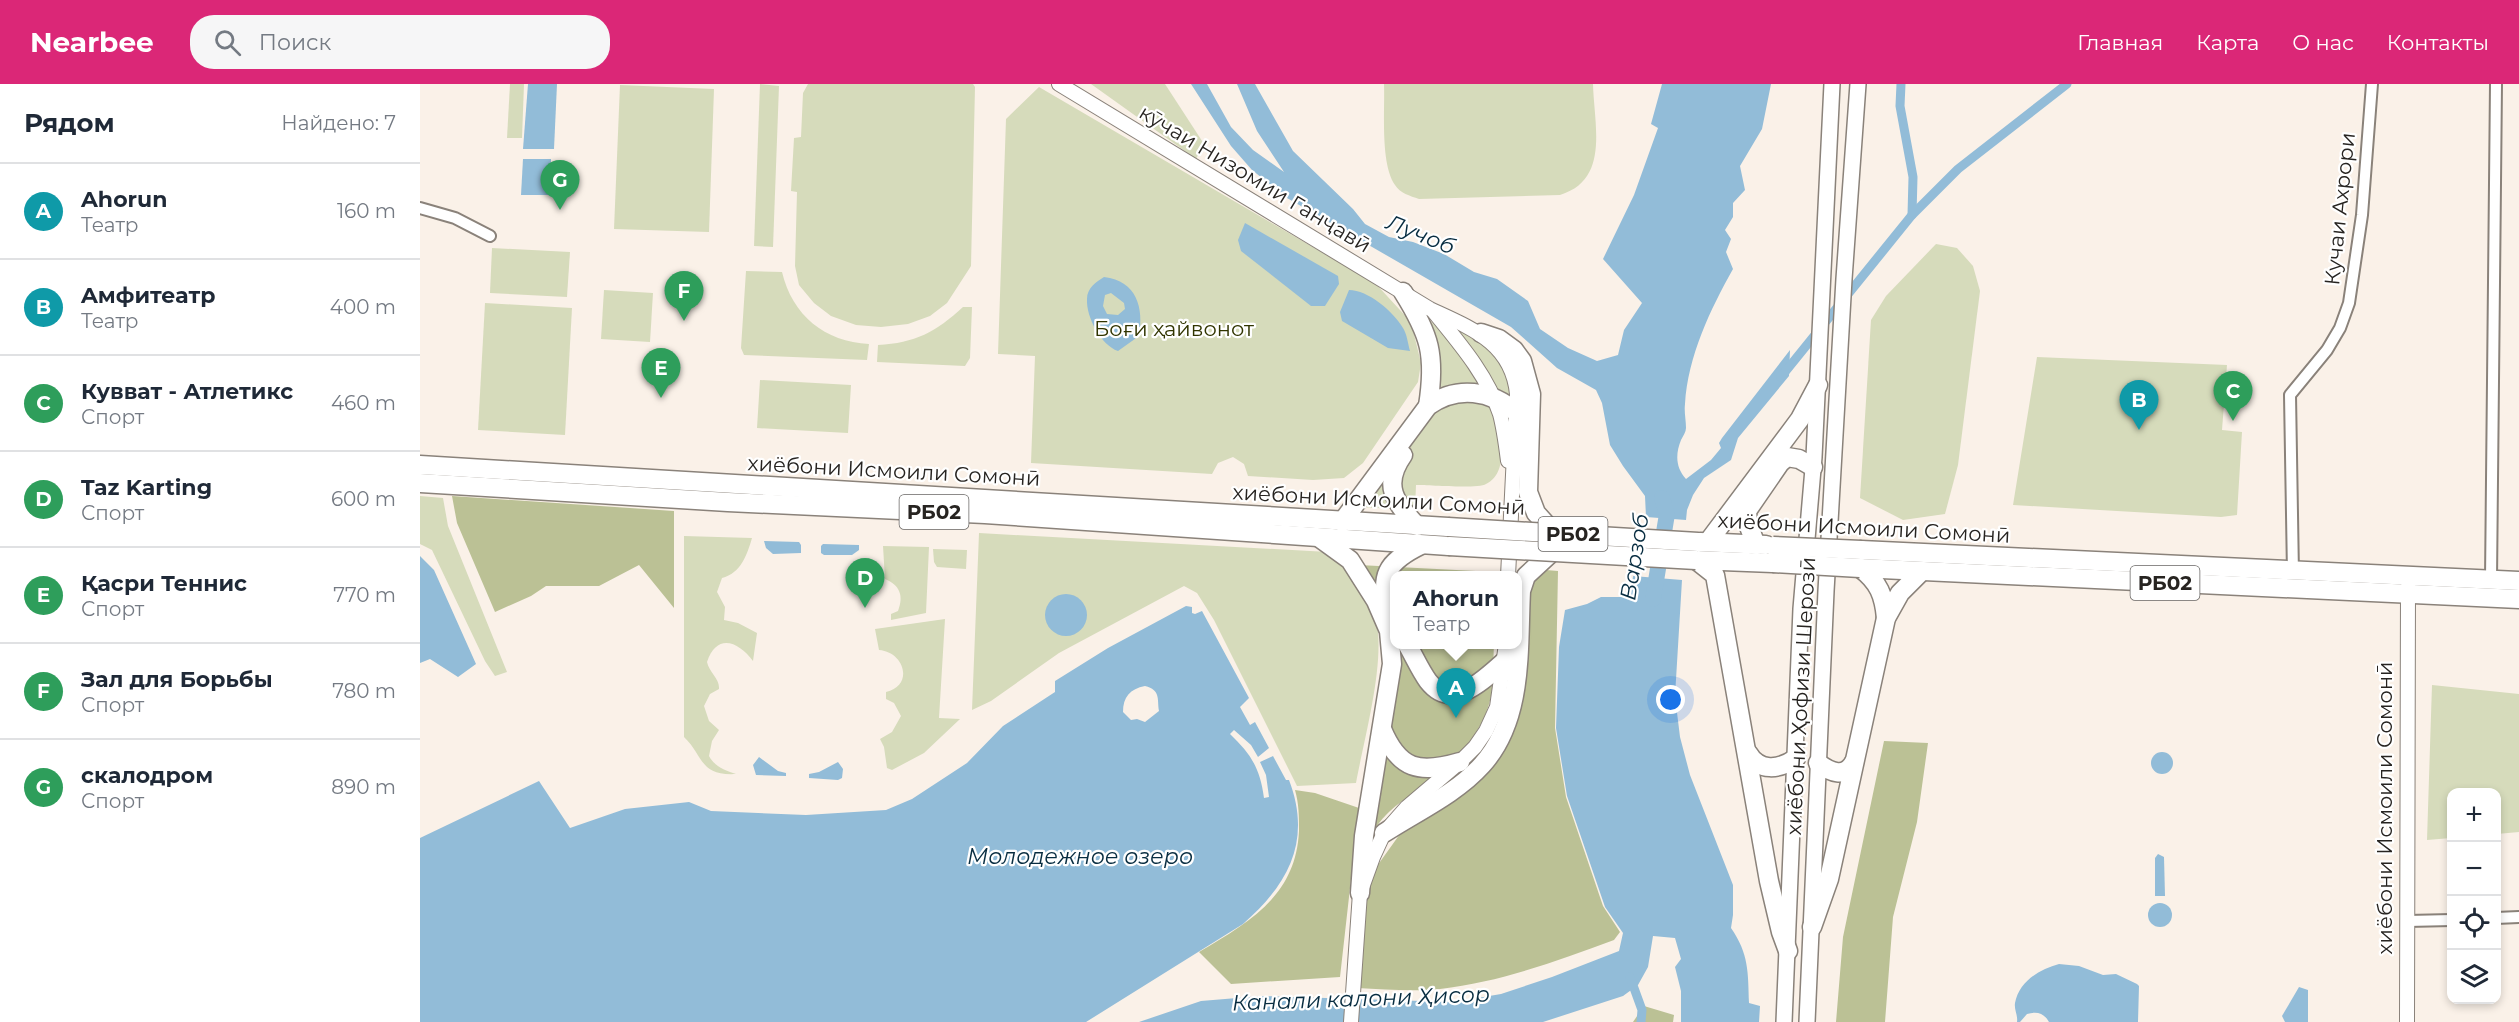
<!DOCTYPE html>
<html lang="ru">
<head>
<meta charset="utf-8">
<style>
	:root { --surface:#fff; --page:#f6f6f7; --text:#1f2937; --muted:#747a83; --line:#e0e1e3; --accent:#db2777 }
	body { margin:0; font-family:Montserrat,sans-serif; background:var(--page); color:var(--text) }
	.controls { position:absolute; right:18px; bottom:18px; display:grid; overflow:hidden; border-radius:12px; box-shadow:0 3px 9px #0003 }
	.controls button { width:54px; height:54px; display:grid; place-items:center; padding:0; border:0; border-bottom:2px solid var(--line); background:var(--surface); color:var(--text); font:30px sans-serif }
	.you { position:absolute; left:1251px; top:616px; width:21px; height:21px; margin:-15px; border:4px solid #fff; border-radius:50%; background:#1a73e8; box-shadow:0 0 0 9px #1a73e833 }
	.badge { display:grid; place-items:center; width:39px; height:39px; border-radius:50%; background:var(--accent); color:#fff; font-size:20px; font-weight:700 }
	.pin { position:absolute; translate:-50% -50px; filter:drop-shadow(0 2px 3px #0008) }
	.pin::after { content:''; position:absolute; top:32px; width:21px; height:18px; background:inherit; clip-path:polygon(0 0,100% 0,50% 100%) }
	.popup { position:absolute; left:970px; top:487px; width:132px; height:78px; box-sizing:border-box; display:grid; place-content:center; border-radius:12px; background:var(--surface); filter:drop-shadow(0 2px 4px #0005); font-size:20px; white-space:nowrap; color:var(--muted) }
	.popup b { font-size:22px; color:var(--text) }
	.popup::after { content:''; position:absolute; left:50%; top:100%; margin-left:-12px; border:12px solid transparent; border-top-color:var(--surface) }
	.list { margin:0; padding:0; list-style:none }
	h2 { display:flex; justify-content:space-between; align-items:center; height:78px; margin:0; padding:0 24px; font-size:26px }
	h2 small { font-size:20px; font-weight:400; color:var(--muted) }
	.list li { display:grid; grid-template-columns:39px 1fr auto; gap:18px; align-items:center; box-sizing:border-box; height:96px; padding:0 24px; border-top:2px solid var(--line) }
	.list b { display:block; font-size:22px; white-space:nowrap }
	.list p { margin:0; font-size:20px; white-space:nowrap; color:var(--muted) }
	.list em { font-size:20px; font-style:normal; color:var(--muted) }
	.icon { flex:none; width:33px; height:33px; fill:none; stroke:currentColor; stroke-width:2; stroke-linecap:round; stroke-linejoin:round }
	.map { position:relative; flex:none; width:2099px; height:938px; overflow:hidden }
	header { display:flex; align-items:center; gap:36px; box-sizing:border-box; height:84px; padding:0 30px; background:var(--accent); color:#fff }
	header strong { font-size:28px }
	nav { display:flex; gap:33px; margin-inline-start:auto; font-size:21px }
	.search { width:420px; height:54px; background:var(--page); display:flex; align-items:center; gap:15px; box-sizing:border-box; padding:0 21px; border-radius:24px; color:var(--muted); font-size:22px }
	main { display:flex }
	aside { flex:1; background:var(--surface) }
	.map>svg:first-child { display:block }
	.green { fill:#d6dbbb }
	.forest { fill:#bbc195 }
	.water { fill:#92bcd8; fill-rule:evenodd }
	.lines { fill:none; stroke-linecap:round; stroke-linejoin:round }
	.canal { stroke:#92bcd8; stroke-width:9 }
	.river { stroke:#92bcd8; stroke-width:16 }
	.minor-casing { stroke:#8a827a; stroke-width:14 }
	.tertiary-casing { stroke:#8a827a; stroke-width:16 }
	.secondary-casing { stroke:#8a827a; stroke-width:18 }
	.trunk-casing { stroke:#8a827a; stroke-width:21 }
	.minor { stroke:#fff; stroke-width:10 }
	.tertiary { stroke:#fff; stroke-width:14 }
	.secondary { stroke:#fff; stroke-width:15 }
	.trunk { stroke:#fff; stroke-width:18 }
	.trunk-bridge-casing { stroke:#8a827a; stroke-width:21; stroke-linecap:butt }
	.trunk-bridge { stroke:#fff; stroke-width:18 }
	.labels { text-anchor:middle; stroke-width:4.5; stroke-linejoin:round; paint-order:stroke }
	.shield { fill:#fff; stroke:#686664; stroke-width:1.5 }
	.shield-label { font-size:20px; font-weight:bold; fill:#272421 }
	.street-label { font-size:21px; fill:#272421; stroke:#fff }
	.park-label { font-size:21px; fill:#313500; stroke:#fff }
	.water-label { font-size:22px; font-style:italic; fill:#082d41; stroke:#fff }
</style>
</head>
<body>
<header>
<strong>Nearbee</strong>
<div class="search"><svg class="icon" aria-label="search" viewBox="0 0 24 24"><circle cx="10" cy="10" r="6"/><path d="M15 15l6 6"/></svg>Поиск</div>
<nav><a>Главная</a><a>Карта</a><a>О нас</a><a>Контакты</a></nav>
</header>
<main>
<aside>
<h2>Рядом<small>Найдено: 7</small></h2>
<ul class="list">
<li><span class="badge" style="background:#0f9aa8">A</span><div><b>Ahorun</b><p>Театр</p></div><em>160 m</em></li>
<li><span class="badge" style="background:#0f9aa8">B</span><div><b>Aмфитеатр</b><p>Театр</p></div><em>400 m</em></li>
<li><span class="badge" style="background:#2e9e5b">C</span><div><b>Кувват - Атлетикс</b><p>Спорт</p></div><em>460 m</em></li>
<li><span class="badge" style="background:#2e9e5b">D</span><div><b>Taz Karting</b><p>Спорт</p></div><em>600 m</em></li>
<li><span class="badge" style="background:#2e9e5b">E</span><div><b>Қасри Теннис</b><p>Спорт</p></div><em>770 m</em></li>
<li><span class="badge" style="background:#2e9e5b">F</span><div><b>Зал для Борьбы</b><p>Спорт</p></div><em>780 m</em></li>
<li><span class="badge" style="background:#2e9e5b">G</span><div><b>скалодром</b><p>Спорт</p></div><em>890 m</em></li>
</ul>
</aside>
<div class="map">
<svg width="2099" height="938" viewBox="0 0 2099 938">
	<rect width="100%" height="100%" fill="#faf1e8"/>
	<g class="green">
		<path d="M90 0H104L102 54H87Z"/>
		<path d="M340 0 359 2 353 163 334 162Z"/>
		<path d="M388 0H553L555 3 551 182 527 219 510 232 488 240 461 243 436 241 411 232 394 219 379 201 375 182 377 108 371 107 374 54 381 53 383 9Z"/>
		<path d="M671 0H745L784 60 776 75Z"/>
		<path d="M964 0H1173C1174 41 1190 96 1140 111L999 115C990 112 980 109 975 101 960 79 965 27 964 0Z"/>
		<path d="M200 1 294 5 289 148 194 145Z"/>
		<path d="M619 3 956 200 991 238 1001 279 998 298 943 379 924 394 893 396 828 392 824 380 813 373 798 379 792 390 611 379 615 272 578 270 586 35Z"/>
		<path d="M1516 160 1537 164 1553 182 1560 207 1538 381 1525 430 1483 436 1440 414 1451 236 1466 212Z"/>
		<path d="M72 164 150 168 147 213 70 209Z"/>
		<path d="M326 187 362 188C372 231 405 258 449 260L447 276 324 271 321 264Z"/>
		<path d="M184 206 233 209 230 258 181 255Z"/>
		<path d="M65 219 152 224 145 351 58 346Z"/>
		<path d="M543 223H552L550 274 545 282 457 278 458 261C495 259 516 248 543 223Z"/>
		<path d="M996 224 1028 253 1066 307 1020 309Z"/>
		<path d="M1025 237 1064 258 1084 279 1092 319 1077 307Z"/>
		<path d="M1617 273 1807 281 1802 346 1822 348 1817 431 1801 433 1593 421Z"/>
		<path d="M340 296 431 301 428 349 337 344Z"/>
		<path d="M1038 313 1071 322C1077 343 1093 387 1066 400 1058 405 1008 401 996 401L995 426 938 423 1014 325Z"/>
		<path d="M0 412 23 414 28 442 87 588 75 592 65 577 12 466 0 460Z"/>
		<path d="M559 449 926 469C935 489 951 515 956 536 966 577 944 655 936 699L877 702 794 536 777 509 764 502 639 569 571 617 552 626Z"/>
		<path d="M264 452 332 454C327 471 321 489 302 494L297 508 305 523 304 536 318 539 337 549 333 577C319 558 297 548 287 578 289 588 300 595 299 605L290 610 284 622 289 637 299 646 292 657 289 672C294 682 306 687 316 690 279 692 284 672 264 653Z"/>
		<path d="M463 462 509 463 506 529 471 536V530L478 527C484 512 480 501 465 495Z"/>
		<path d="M513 465 547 466 546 485 517 483 514 478Z"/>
		<path d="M525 535 519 634 540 635 504 669 472 686 467 684 464 663 460 655 472 648 481 632 474 619 466 615V608C494 602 485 568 459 566L455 545Z"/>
		<path d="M2012 601 2099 610V748L2077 750 2076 708H2032L2031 754 2007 756Z"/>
	</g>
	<g class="forest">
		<path d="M32 412 254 427V524L219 481 179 502H126L111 512 75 528 37 439Z"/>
		<path d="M939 481 1075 488V492H974V560L1074 561C1073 577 1074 595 1071 612 1064 647 1038 675 1010 697 984 718 972 719 952 749L974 578Z"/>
		<path d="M1114 485 1138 487 1135 644 1146 713 1183 822 1200 848 1194 856C1137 877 1081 898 1020 905 993 908 964 905 937 904L947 796 985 743 1075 667 1102 507Z"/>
		<path d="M1464 657 1508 659 1497 738 1473 833 1465 938H1416L1423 853Z"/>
		<path d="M875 706 895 709 939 724 920 893 811 900 779 868C829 838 876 812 879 747 879 732 879 720 875 706Z"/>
		<path d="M1224 922 1254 931 1253 938H1213Z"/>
	</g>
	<g class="water">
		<path d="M108 0H137L134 65H103Z"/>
		<path d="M771 0H787L811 43 833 66 864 88 837 47 817 0H835L873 67 933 125 945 140 969 153 993 158 1024 170 1054 188 1077 195 1108 217 1120 245 1148 264 1177 277 1198 271 1204 246 1222 219 1183 175 1214 111 1238 44 1231 40 1242 0H1351L1342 45 1320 82 1325 106 1313 119V133L1305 146 1311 155 1306 168 1313 185C1290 226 1268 272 1265 320 1264 328 1266 336 1266 344 1266 348 1263 352 1261 356 1255 371 1256 384 1266 395L1291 376 1301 364 1299 359 1302 354 1370 266 1369 292 1318 354 1311 376 1284 394 1273 411 1267 426 1266 436 1226 433 1225 412 1203 382 1190 361 1182 319 1176 306 1137 284 1091 243 867 114 832 86 811 62Z"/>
		<path d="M103 75H131L130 111H101Z"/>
		<path d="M825 139 918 192 919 200 905 222H891L821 167 818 156Z"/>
		<path d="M684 193C717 197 724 224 719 252L698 267C681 261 666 233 667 215 667 204 676 198 684 193ZM691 209 704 219 705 225 698 231 687 230 683 222 685 211Z"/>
		<path d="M929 206C948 206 973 227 983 244 987 250 988 260 990 267L968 264 922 237 920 228Z"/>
		<path d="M344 457 379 458 381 461V469L353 470 346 464Z"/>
		<path d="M403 460 439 461V466L432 471H404L401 469V462Z"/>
		<path d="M0 472 14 486 56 580 38 593 10 575 0 579Z"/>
		<path d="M1213 492 1262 496 1255 612 1260 653 1270 691 1313 801V831L1311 844C1329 870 1328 888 1329 919L1340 922 1339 938H1261V907L1255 883 1261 875 1255 854 1233 852 1228 883 1218 901 1203 912 1123 938H719L781 917 841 912 1034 918 1081 910 1132 893 1199 867 1203 849 1185 823 1147 712 1136 644 1139 563 1145 526 1167 520 1181 513H1203L1212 503Z"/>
		<circle cx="646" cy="531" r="21"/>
		<path d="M766 522 772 523V529L775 530 782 527 829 614 820 623 830 641 835 638 849 664 838 673 831 661 814 646 810 650C831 670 840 684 844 714L849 713 846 691 840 678 853 672 866 696H869C892 756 869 800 823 840L666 938H0V754L119 697 150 744 205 725 269 718 291 727 386 731 466 726 492 715 547 679 583 642 635 608V597L688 564ZM725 602C741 606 737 615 739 627L725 638 717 635 711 636 703 628C703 613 710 605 725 602Z"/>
		<circle cx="1742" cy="679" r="11"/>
		<path d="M339 673 358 687 366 689V692L336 691 333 681Z"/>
		<path d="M418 678 423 685 422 694 418 696 389 694V690L399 688Z"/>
		<path d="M1738 770 1744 773 1745 812H1735V774Z"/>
		<circle cx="1740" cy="831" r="12"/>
		<path d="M1639 880 1659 882 1683 891 1696 890 1717 900 1719 902 1718 938H1629C1624 929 1617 927 1607 930L1600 938H1597C1598 931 1594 926 1595 919 1599 897 1620 885 1639 880Z"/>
		<path d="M1879 903 1888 906V938H1865L1862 932Z"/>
	</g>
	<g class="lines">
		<g class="canal">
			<path d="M1481 0 1480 22 1493 93 1492 131"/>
			<path d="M1361 293 1492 131 1538 85 1647 0"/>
			<path d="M1210 893 1222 926 1221 938"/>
		</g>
		<path class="river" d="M1233 515 1247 430 1242 414"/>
		<g class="minor-casing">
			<g id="minor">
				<path d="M0 124 35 134 70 152"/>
				<path d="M1873 490 1870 311 1907 266 1920 244 1929 219 1942 131 1952 0"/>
				<path d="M2071 496 2076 0"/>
				<path d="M2076 834 2099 833"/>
				<path d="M1987 837 2032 836"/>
			</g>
		</g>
		<g class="tertiary-casing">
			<g id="tertiary">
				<path d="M639 0 1010 225C1051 244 1092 259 1097 310L1088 492"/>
				<path d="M1014 228C1040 260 1067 291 1080 330 1084 345 1086 361 1088 377"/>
				<path d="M931 938 940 809 953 773 964 749 987 723 1040 678 1055 663 1066 647 1077 623 1086 560"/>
				<path d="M1987 938 1988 502"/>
			</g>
		</g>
		<g class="secondary-casing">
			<g id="secondary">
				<path d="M1364 938 1381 525 1394 373 1412 0"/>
				<path d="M1387 938 1406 507 1424 195 1438 0"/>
			</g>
		</g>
		<g class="trunk-casing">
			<g id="trunk">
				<path d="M983 208C1010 251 1016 271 1008 322"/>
				<path d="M1061 249 1079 255 1094 266 1102 277 1111 310 1108 408 1116 429 1134 449"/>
				<path d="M983 371C961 402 976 419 997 442"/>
				<path d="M0 381 1028 443"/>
				<path d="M0 399 308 418 565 430 1029 462"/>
				<path d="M922 438 1008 322C1037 301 1071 306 1097 329"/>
				<path d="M901 455 930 476 956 517 969 547 972 580 944 752 940 809"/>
				<path d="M1280 458 1346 461"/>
				<path d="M1288 458 1380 335 1398 301"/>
				<path d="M1336 461 1328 440 1327 427 1360 379 1367 373 1379 375 1393 383"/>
				<path d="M1441 466 2099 497"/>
				<path d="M1276 476 1295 491 1349 797 1361 848 1368 867"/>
				<path d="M1276 476 1353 479"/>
				<path d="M1440 484 2099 515"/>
				<path d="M1440 484C1459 498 1464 512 1466 534"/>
				<path d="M969 529C959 492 966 478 1001 461"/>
				<path d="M987 560C994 572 1000 586 1008 597 1033 629 1065 594 1086 576"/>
				<path d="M962 645C979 686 999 690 1040 678"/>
				<path d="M1328 669C1339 688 1359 686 1376 674"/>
				<path d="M1398 679C1410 688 1425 695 1434 678"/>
				<path d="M964 749C996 728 1036 710 1062 681 1104 635 1098 565 1101 507L1106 492 1132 468"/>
				<path d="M1392 843 1409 795 1466 534 1480 509 1502 487"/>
			</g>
		</g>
		<use href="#minor" class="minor"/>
		<use href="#tertiary" class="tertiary"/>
		<use href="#secondary" class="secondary"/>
		<use href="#trunk" class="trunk"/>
		<g class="trunk-bridge-casing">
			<g id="trunk-bridge">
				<path d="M1028 443 1278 458"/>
				<path d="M1029 462 1276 476"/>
				<path d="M1353 462 1441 466"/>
				<path d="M1353 479 1440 484"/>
			</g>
		</g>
		<use href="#trunk-bridge" class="trunk-bridge"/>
	</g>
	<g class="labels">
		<g class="shield">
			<rect x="479.5" y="411" width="69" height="34" rx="4.5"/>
			<rect x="1118.5" y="433" width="69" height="34" rx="4.5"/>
			<rect x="1710.5" y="482" width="69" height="34" rx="4.5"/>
		</g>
		<g class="shield-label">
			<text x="514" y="435">РБ02</text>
			<text x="1153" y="457">РБ02</text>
			<text x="1745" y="506">РБ02</text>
		</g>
		<g class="street-label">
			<text transform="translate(835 95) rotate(31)" y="7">кӯчаи Низомии Ганҷавӣ</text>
			<text transform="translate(1920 125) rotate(-84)" y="7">Кучаи Ахрори</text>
			<text transform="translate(474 387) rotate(3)" y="7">хиёбони Исмоили Сомонӣ</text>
			<text transform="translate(959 416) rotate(3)" y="7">хиёбони Исмоили Сомонӣ</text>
			<text transform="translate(1444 444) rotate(3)" y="7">хиёбони Исмоили Сомонӣ</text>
			<text transform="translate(1381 612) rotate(-87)" y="7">хиёбони Ҳофизи Шерозӣ</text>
			<text transform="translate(1965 724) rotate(-90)" y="7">хиёбони Исмоили Сомонӣ</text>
		</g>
		<g class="park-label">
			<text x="754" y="252">Боғи ҳайвонот</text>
		</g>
		<g class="water-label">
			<text transform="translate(1001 150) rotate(22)" y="8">Лучоб</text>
			<text transform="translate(1214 473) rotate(-81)" y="8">Варзоб</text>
			<text x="660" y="780">Молодежное озеро</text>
			<text transform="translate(941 914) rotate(-2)" y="8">Канали калони Ҳисор</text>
		</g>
	</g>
</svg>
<div class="controls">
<button>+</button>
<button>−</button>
<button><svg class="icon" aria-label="locate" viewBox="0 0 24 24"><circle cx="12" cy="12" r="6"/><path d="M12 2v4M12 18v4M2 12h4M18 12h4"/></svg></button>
<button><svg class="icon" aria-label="layers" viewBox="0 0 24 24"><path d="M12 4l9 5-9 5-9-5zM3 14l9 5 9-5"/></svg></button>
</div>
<div class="you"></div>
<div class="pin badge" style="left:1036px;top:634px;background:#0f9aa8">A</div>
<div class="popup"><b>Ahorun</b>Театр</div>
<div class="pin badge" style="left:1719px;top:346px;background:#0f9aa8">B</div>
<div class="pin badge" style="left:1813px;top:337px;background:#2e9e5b">C</div>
<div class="pin badge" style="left:445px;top:524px;background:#2e9e5b">D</div>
<div class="pin badge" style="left:241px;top:314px;background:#2e9e5b">E</div>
<div class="pin badge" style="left:264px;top:237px;background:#2e9e5b">F</div>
<div class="pin badge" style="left:140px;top:126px;background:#2e9e5b">G</div>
</div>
</main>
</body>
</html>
